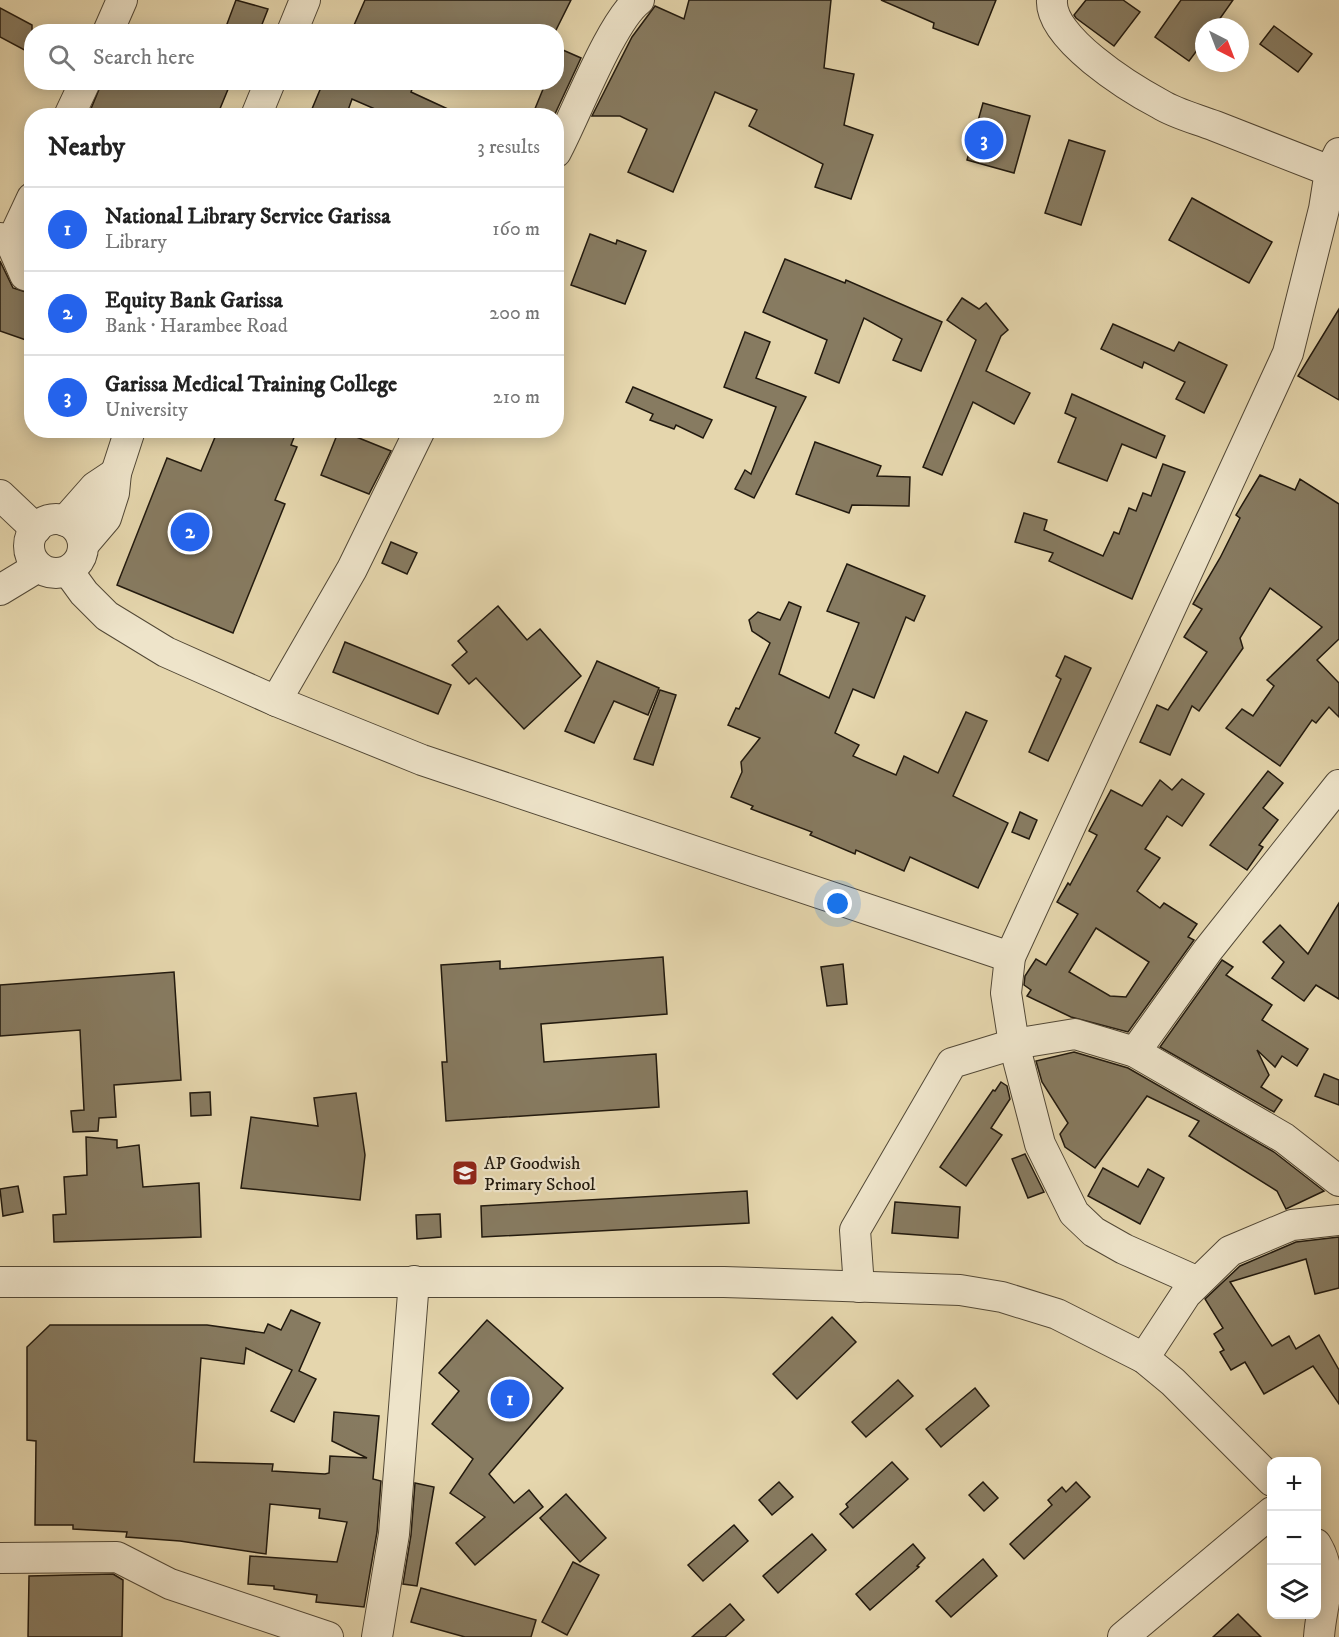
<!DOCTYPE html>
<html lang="en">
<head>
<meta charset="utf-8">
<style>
	:root { --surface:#fff; --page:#f6f6f6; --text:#222; --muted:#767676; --line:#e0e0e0; --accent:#2563eb }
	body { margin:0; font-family:"IM FELL DW Pica",serif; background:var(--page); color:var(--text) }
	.controls { position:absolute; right:18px; bottom:18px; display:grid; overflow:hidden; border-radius:12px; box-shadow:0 3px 15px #0003 }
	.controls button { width:54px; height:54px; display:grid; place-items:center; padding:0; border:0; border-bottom:2px solid var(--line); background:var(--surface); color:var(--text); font:30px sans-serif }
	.compass { position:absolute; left:1195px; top:18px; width:54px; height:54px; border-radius:50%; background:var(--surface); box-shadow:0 3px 15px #0003; rotate:138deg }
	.you { position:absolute; left:838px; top:904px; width:21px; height:21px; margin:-15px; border:4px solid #fff; border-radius:50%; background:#1a73e8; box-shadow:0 0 0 9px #1a73e833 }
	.badge { display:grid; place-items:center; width:39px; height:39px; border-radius:50%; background:var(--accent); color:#fff; font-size:20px; font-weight:700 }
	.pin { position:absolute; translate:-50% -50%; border:3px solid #fff; box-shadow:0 2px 6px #0006 }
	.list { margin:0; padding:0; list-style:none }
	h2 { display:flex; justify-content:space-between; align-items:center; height:78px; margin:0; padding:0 24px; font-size:26px }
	h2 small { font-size:20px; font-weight:400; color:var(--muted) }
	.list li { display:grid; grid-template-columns:39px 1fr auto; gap:18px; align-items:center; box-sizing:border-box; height:84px; padding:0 24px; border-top:2px solid var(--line) }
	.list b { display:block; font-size:22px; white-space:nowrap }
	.list p { margin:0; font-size:20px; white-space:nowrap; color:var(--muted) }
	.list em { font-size:20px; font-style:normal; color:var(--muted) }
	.icon { flex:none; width:33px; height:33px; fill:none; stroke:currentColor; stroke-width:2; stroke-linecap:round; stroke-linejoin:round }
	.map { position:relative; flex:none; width:1339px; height:1637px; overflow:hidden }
	.search { position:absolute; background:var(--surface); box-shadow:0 3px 15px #0003; left:24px; top:24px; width:540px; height:66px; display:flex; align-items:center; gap:15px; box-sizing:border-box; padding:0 21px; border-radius:24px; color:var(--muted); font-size:22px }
	.panel { position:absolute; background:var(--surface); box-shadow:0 3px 15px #0003; left:24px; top:108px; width:540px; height:330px; border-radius:24px }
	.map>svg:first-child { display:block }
	.building { fill:#877b61; stroke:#21190e; stroke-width:1.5; fill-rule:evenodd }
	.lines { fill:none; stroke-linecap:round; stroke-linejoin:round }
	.street-casing { stroke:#524836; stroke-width:32 }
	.street { stroke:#eee4ca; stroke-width:30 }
	.labels { text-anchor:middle; stroke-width:4.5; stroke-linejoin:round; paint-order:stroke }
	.poi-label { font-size:18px; fill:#21190e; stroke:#eee4ca; text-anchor:start }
</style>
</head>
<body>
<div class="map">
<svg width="1339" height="1637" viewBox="0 0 1339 1637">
	<rect width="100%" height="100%" fill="#e5d6ad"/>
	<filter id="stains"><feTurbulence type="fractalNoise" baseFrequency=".00333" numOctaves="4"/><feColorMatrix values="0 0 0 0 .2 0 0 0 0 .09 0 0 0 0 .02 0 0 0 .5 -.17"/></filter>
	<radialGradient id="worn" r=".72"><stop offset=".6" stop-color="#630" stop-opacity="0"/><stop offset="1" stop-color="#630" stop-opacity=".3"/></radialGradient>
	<g class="building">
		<path d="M236 0 268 9 259 32H224Z"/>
		<path d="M365 0H571L555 32H351Z"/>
		<path d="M689 0H831L824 68 854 74 844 125 873 135 851 199 815 187 823 164 749 126 757 110 715 92 673 192 628 172 647 129 620 116H592L632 37 655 6 684 19Z"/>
		<path d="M881 0H996L978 45 933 28 934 23Z"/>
		<path d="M1086 0H1123L1140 12 1114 46 1076 18 1074 15Z"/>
		<path d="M1181 0H1233L1214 27H1204V41L1189 61 1155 37Z"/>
		<path d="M0 8 32 25V54L0 37Z"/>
		<path d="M1274 26 1312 54 1298 72 1260 44Z"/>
		<path d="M556 47 581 58 554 116H532L546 82H556Z"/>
		<path d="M102 82H231L217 116H88Z"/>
		<path d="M316 82H415L411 92 463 116H391L352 99 346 116H309L322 85Z"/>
		<path d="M983 103 1030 116 1014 173 967 160Z"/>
		<path d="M1069 140 1105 151 1081 225 1045 213Z"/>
		<path d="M1192 198 1272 242 1249 283 1169 240Z"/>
		<path d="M590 234 616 244 617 240 646 251 625 304 571 285Z"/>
		<path d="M785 259 845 283 846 280 942 322 921 371 893 360 902 339 864 318 839 383 815 373 827 340 763 312Z"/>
		<path d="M0 261 13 288 32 294V325L26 340 0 331Z"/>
		<path d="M962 298 979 309 986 303 1008 330 1001 336 986 371 1030 393 1014 424 973 402 942 475 923 467 976 340 947 320Z"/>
		<path d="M1339 309V400L1298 376Z"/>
		<path d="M1113 324 1174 351 1179 342 1227 365 1204 413 1176 399 1185 382 1144 362 1142 368 1101 349Z"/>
		<path d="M745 332 770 342 756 378 806 397 754 498 735 489 745 470 751 474 776 407 724 387Z"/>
		<path d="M633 387 712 420 703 438 676 425 674 429 650 420 653 414 626 402Z"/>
		<path d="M1072 394 1165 436 1156 458 1122 444 1107 481 1058 462 1076 418 1065 413Z"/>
		<path d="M218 430H297L291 445 297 447 275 500 285 504 233 633 117 585 167 458 201 471Z"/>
		<path d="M339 430 391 451 369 494 321 475Z"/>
		<path d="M815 442 881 466 877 476 910 477 909 506 852 505 849 513 796 494Z"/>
		<path d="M1163 464 1185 472 1132 599 1049 561 1053 553 1015 542 1024 513 1047 520 1044 530 1103 556 1114 532 1119 534 1129 508 1136 511 1143 493 1151 496Z"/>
		<path d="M1260 475 1295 490 1300 479 1339 504V639L1317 660 1339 683V717L1329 707 1316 723 1312 720 1280 766 1226 728 1242 709 1253 716 1274 686 1267 680 1322 627 1270 588 1240 638 1243 648 1199 711 1192 706 1170 755 1140 742 1157 705 1168 710 1207 652 1184 637 1202 609 1193 604 1220 558 1240 518 1236 515Z"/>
		<path d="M391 542 417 553 407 574 382 563Z"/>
		<path d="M847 564 925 596 914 621 906 617 874 698 853 689 835 733 859 745 853 756 896 775 904 756 938 773 966 712 987 721 953 796 1008 823 978 888 910 857 904 871 856 850 855 854 810 835 812 832 751 809 753 806 731 797 742 772 741 762 760 738 728 725 736 708 739 709 770 643 752 631 749 620 758 612 780 620 789 602 801 607 779 674 829 698 859 623 827 611Z"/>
		<path d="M498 606 527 640 540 629 581 676 524 729 476 678 469 684 452 665 467 652 458 641Z"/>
		<path d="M345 642 451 685 438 714 333 672Z"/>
		<path d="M1065 656 1091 668 1048 761 1029 752 1061 679 1056 676Z"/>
		<path d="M597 661 659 688 648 715 614 701 594 743 565 731Z"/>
		<path d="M660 690 676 695 653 765 634 759Z"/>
		<path d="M1268 771 1283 783 1263 808 1278 820 1259 845 1263 847 1247 870 1210 845Z"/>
		<path d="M1182 779 1204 794 1182 826 1167 816 1145 849 1160 858 1137 891 1160 908 1164 903 1197 924 1188 937 1194 940 1128 1032 1071 1017 1027 996 1031 990 1024 985 1025 976 1036 959 1046 965 1078 914 1057 902 1068 883 1070 885 1097 835 1089 831 1111 790 1142 806 1160 780 1172 790ZM1096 928 1149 962 1126 997 1110 996 1069 972Z"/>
		<path d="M1020 812 1037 820 1029 839 1012 832Z"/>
		<path d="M1339 903V999L1316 985 1304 1001 1272 978 1284 962 1263 942 1280 925 1308 954Z"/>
		<path d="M663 957 667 1014 541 1024 544 1062 656 1054 659 1107 446 1121 442 1062H447L441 965 500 961V969Z"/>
		<path d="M1222 960 1233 967 1226 975 1272 1005 1262 1020 1308 1049 1297 1066 1282 1056 1275 1067 1257 1050 1269 1075 1261 1087 1282 1100 1274 1112 1160 1047Z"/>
		<path d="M843 964 847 1004 827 1006 821 967Z"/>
		<path d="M174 972 181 1080 114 1085 116 1117 99 1118 98 1131 73 1132 71 1111 84 1110 80 1030 0 1036V985Z"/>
		<path d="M1074 1052 1128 1068 1274 1152 1324 1191 1286 1209 1277 1191 1189 1136 1199 1121 1147 1096 1095 1168 1065 1147 1060 1134 1068 1123 1042 1082 1036 1061Z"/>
		<path d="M1324 1074 1339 1080V1105L1315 1096Z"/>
		<path d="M1001 1082 1007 1086 1010 1099 991 1128 1002 1135 966 1186 940 1167 993 1090 995 1091Z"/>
		<path d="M210 1092 211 1115 191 1116 190 1093Z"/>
		<path d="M356 1093 365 1155 360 1200 241 1188 251 1117 318 1126 314 1098Z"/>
		<path d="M86 1137 117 1140V1148L139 1145 143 1187 199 1183 201 1237 54 1242 53 1215 66 1214 64 1177 87 1175Z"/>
		<path d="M1025 1154 1044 1192 1028 1198 1012 1159Z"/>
		<path d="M1103 1168 1138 1187 1148 1169 1164 1178 1140 1224 1088 1196Z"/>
		<path d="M18 1186 23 1212 3 1216 0 1189Z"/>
		<path d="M747 1191 749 1223 482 1237 481 1206Z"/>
		<path d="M895 1202 960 1207 958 1238 892 1233Z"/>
		<path d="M440 1214 441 1237 417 1239 416 1215Z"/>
		<path d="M1339 1237V1288L1315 1294 1306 1259 1230 1282 1272 1346 1289 1336 1296 1349 1319 1335 1339 1370V1404L1313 1366 1264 1394 1245 1362 1231 1370 1220 1352 1224 1350 1214 1334 1223 1328 1205 1299 1240 1266 1296 1242Z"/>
		<path d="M291 1310 320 1323 299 1371 316 1379 294 1422 271 1411 292 1370 246 1348 244 1364 201 1358 194 1462 273 1464 272 1471 325 1474 329 1473 330 1456 367 1458 332 1441 334 1412 379 1416 373 1479 381 1481 377 1532 364 1607 316 1602 317 1595 274 1589V1586L248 1584 250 1556 337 1562 347 1522 319 1518 320 1509 270 1504 266 1554 180 1541 126 1537 127 1532 73 1529V1525H35L36 1441 27 1440V1347L50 1325H207L264 1333 268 1324 281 1330Z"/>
		<path d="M832 1317 856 1342 797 1399 773 1374Z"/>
		<path d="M487 1320 563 1388 489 1474 514 1503 529 1490 543 1507 475 1565 456 1543 485 1517 450 1493 473 1459 432 1424 459 1391 439 1373Z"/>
		<path d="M898 1380 913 1396 866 1437 852 1422Z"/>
		<path d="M975 1388 989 1406 941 1447 926 1429Z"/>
		<path d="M892 1462 908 1479 853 1528 840 1514 848 1507 846 1504Z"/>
		<path d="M779 1482 793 1497 772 1515 759 1500Z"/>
		<path d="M983 1482 998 1498 984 1511 969 1495Z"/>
		<path d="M1076 1482 1090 1497 1024 1559 1010 1544 1052 1505 1048 1500 1062 1487 1066 1492Z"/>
		<path d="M415 1483 434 1487 417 1586 403 1584 411 1535Z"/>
		<path d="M566 1494 606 1538 580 1562 540 1518Z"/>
		<path d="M734 1525 748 1541 703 1581 688 1565Z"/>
		<path d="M812 1534 826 1550 778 1593 763 1576Z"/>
		<path d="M913 1544 925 1558 917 1566 919 1567 870 1610 856 1594Z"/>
		<path d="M983 1559 997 1576 951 1617 936 1601Z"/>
		<path d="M573 1562 599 1575 567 1635 542 1622Z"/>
		<path d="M113 1574 123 1580 122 1637H28L29 1576Z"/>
		<path d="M421 1588 536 1620 531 1637H465L411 1622Z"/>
		<path d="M730 1604 744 1620 725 1637H692Z"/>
		<path d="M1238 1614 1261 1637H1213Z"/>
	</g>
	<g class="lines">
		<g class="street-casing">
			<g id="street">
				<path d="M1052 0C1049 38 1130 88 1160 104 1176 114 1197 119 1215 126 1253 141 1291 156 1330 171"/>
				<path d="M108 32 122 0"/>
				<path d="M292 32 305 0"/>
				<path d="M69 116 85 82"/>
				<path d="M256 116 270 82"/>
				<path d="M556 152C575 117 611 21 639 0"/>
				<path d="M0 238 11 243 25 275 32 277"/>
				<path d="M11 243 32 198"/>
				<path d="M0 495 36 529"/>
				<circle cx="56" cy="546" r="27"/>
				<path d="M65 521 95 487 116 473"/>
				<path d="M83 545 106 518 114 493 116 473 130 430"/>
				<path d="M68 571 84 593 107 616 166 652 276 701 422 760 1010 957"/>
				<path d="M0 590 38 567"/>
				<path d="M276 701 352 569 420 430"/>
				<path d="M1135 1052 1208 950 1339 785"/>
				<path d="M1196 1281 1124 1249 1094 1232 1074 1213 1040 1144 1014 1044 1006 993 1010 957 1288 353 1324 209 1330 171 1339 153"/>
				<path d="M0 1282H724L960 1290 1002 1297 1057 1314 1144 1358 1173 1382 1272 1481"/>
				<path d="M859 1287 855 1230 952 1063 1014 1044 1075 1034 1135 1052 1284 1138 1339 1181"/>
				<path d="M1144 1358 1186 1294 1230 1251 1292 1225 1339 1220"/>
				<path d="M1316 1544C1336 1577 1321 1603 1319 1637"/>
				<path d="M0 1558 117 1557 170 1584 328 1637"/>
				<path d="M377 1637 394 1534 414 1281"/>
				<path d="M1123 1637 1272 1512"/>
			</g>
		</g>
		<use href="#street" class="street"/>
	</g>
	<defs>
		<g id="school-square" transform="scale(1.35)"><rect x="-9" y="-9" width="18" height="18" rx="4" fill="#8f2418" stroke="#eee4ca"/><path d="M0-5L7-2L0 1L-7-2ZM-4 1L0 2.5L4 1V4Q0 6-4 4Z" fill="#fff"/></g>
	</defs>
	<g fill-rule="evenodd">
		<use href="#school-square" x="465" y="1173"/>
	</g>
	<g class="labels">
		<g class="poi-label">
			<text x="484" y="1169">AP Goodwish<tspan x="484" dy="21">Primary School</tspan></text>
		</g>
	</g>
	<rect width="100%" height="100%" filter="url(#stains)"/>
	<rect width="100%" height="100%" fill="url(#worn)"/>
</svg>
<div class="controls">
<button>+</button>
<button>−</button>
<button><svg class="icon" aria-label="layers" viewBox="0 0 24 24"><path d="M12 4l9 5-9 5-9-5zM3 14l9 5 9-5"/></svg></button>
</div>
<svg class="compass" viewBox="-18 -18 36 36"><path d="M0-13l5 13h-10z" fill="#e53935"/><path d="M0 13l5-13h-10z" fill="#767676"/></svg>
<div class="you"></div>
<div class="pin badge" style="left:510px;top:1399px">1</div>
<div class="pin badge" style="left:190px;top:532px">2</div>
<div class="pin badge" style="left:984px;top:140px">3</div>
<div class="search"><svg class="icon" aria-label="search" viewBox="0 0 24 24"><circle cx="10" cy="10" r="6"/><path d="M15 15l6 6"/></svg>Search here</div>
<section class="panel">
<h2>Nearby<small>3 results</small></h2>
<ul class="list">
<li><span class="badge">1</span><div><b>National Library Service Garissa</b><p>Library</p></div><em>160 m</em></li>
<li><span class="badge">2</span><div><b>Equity Bank Garissa</b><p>Bank · Harambee Road</p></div><em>200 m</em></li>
<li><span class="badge">3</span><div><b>Garissa Medical Training College</b><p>University</p></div><em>210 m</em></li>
</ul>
</section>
</div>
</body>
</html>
